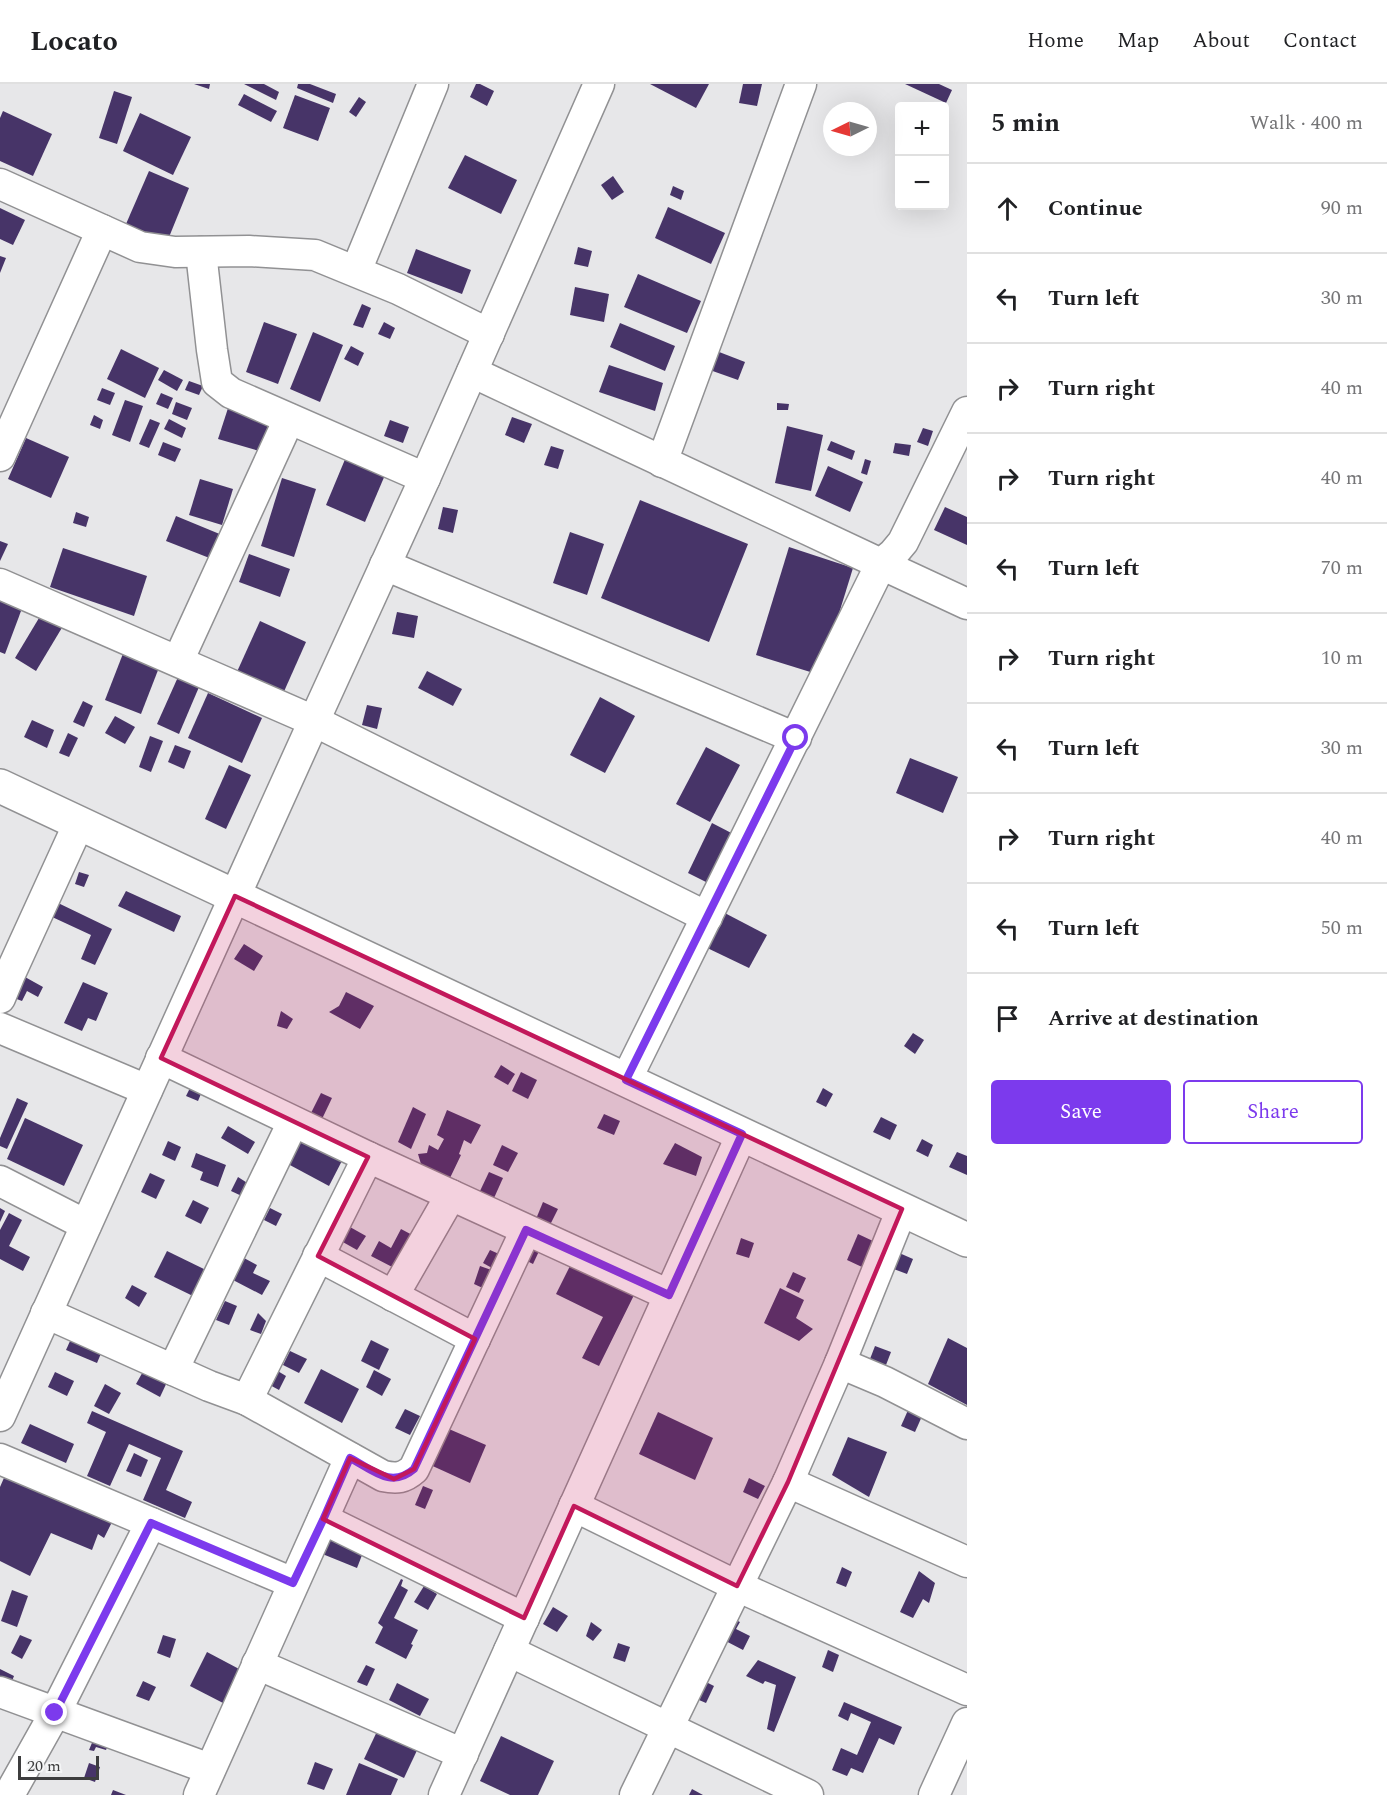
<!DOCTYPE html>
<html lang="en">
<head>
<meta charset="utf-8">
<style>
	:root { --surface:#fff; --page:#f2f2f2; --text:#202124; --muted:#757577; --line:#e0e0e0; --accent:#7c3aed }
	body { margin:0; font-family:Spectral,serif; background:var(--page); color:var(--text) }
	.controls { position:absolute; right:18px; top:18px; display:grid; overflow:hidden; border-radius:6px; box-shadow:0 6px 24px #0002 }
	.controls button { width:54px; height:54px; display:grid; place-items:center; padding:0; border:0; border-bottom:2px solid var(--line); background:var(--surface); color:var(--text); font:30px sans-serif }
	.compass { position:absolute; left:823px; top:18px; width:54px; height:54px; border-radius:50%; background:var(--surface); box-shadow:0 6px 24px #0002; rotate:265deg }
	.scale { position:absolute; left:18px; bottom:15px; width:81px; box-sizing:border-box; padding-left:6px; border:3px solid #3d3d3e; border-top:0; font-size:16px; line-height:21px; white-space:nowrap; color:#3d3d3e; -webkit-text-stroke:4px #f4f5f6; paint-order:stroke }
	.stop { position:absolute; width:18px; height:18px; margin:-14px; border:4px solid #7c3aed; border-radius:50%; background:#fff }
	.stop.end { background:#7c3aed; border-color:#fff; box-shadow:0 2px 6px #0008 }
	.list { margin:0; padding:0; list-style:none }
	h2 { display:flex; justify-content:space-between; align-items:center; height:78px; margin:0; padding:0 24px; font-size:26px }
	h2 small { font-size:20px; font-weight:400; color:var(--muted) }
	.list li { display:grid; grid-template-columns:39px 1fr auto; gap:18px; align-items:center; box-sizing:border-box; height:90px; padding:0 24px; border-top:2px solid var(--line) }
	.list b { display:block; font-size:22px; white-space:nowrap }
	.list em { font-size:20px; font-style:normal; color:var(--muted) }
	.actions { display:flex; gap:12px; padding:18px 24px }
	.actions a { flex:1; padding:14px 0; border:2px solid var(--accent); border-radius:6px; text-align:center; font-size:21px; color:var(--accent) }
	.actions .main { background:var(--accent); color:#fff }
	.icon { flex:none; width:33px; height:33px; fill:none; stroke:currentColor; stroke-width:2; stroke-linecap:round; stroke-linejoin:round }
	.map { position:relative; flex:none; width:967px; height:1711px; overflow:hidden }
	header { display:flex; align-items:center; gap:36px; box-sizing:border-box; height:84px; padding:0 30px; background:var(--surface); border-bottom:2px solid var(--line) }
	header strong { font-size:28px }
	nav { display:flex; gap:33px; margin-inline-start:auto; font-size:21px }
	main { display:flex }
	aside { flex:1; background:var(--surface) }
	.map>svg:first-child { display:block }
	.building { fill:#473468 }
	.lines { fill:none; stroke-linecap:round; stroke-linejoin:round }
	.minor-casing { stroke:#919193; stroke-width:33 }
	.tertiary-casing { stroke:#919193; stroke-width:36 }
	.minor { stroke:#fff; stroke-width:30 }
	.tertiary { stroke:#fff; stroke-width:33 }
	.route { stroke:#7c3aed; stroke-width:8 }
	.marked { fill:#c2185b; fill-opacity:0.2; stroke:#c2185b; stroke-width:4.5; stroke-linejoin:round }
</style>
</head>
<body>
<header>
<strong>Locato</strong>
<nav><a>Home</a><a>Map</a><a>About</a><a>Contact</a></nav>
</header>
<main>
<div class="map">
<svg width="967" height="1711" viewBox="0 0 967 1711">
	<rect width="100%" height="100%" fill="#e7e7e9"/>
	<g class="building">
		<path d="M194 0H210L209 5Z"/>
		<path d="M244 0H264L279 8 276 16Z"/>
		<path d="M298 0H310L336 10 333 19 297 4Z"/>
		<path d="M476 0H480L494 7 487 22 470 13Z"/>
		<path d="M650 0H709L696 24Z"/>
		<path d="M743 0H762L757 22 739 19Z"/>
		<path d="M905 0H939L952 6 946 19Z"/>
		<path d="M114 7 132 13 117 60 99 54Z"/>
		<path d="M244 10 277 27 271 38 238 21Z"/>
		<path d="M295 11 330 24 318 57 283 44Z"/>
		<path d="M359 13 366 18 356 33 349 28Z"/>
		<path d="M3 27 52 50 33 92 0 77V34Z"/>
		<path d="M140 29 191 53 173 91 123 67Z"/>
		<path d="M465 71 517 96 501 130 448 104Z"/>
		<path d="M149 87 189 104 167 158 126 140Z"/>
		<path d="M613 92 624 108 612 116 601 101Z"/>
		<path d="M673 102 684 107 681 116 670 111Z"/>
		<path d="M668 123 725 149 711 180 655 154Z"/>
		<path d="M0 124 25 136 13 161 0 155Z"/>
		<path d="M578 163 592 167 588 183 574 180Z"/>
		<path d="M416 165 471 186 462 210 407 189Z"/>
		<path d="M0 172 6 174 0 189Z"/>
		<path d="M638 190 701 217 687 249 624 223Z"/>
		<path d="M575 203 609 210 604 238 570 231Z"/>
		<path d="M362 220 371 224 363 244 353 241Z"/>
		<path d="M264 238 297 250 278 300 246 288Z"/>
		<path d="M384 238 395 244 390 255 378 250Z"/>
		<path d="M620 239 675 262 665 287 610 263Z"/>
		<path d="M313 248 343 261 320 318 290 305Z"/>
		<path d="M351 262 364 269 358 282 344 275Z"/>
		<path d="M121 265 159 284 145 314 107 295Z"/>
		<path d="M714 266 745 278 738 296 707 285Z"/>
		<path d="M609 281 663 299 655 327 599 308Z"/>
		<path d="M164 286 183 296 177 307 158 296Z"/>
		<path d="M189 297 203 302 199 311 185 306Z"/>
		<path d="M102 304 115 309 110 321 97 316Z"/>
		<path d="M161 309 173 314 168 325 156 320Z"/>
		<path d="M125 316 143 322 130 358 112 351Z"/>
		<path d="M176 318 192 324 187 336 172 330Z"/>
		<path d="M230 318 277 333 266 369 218 355Z"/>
		<path d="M777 319 789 320 788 326H777Z"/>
		<path d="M94 331 103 336 100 345 90 341Z"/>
		<path d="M512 333 532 340 524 359 505 351Z"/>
		<path d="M150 335 160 339 149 364 139 360Z"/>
		<path d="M169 335 186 344 182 354 164 345Z"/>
		<path d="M390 336 409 343 403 359 384 352Z"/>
		<path d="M787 342 823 351 811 407 775 399Z"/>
		<path d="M923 344 933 347 928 362 917 358Z"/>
		<path d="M26 354 69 373 51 414 8 395Z"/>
		<path d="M831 357 855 367 852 376 827 366Z"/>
		<path d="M163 358 181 365 175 378 158 371Z"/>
		<path d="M895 359 911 361 909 372 893 369Z"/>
		<path d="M551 362 564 366 558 385 544 381Z"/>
		<path d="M346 373 385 391 365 438 326 421Z"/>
		<path d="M865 375 871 377 867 391 861 389Z"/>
		<path d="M828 382 863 398 850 428 815 412Z"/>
		<path d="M282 394 316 405 294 473 261 462Z"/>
		<path d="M200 395 233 405 222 441 189 431Z"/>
		<path d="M640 416 748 460 709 558 601 514Z"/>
		<path d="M443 423 458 426 453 449 438 445Z"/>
		<path d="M945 423 967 433V461L934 446Z"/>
		<path d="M76 428 89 433 86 443 73 439Z"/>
		<path d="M176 432 222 451 212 475 166 457Z"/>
		<path d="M570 448 604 460 587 511 553 499Z"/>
		<path d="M0 457 8 460 0 477Z"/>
		<path d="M789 463 853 484 820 591 756 571Z"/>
		<path d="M63 464 147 492 134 532 50 503Z"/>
		<path d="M249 470 290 485 280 513 239 498Z"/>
		<path d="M0 510 24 519 5 570 0 568Z"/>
		<path d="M45 524 66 537 36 587 15 574Z"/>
		<path d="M397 528 418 532 414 554 392 550Z"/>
		<path d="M260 537 306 558 282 612 236 590Z"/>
		<path d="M124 567 160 581 141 630 105 616Z"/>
		<path d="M427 587 462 605 453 622 418 604Z"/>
		<path d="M178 593 199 603 179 650 157 640Z"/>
		<path d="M208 609 262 634 242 679 188 654Z"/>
		<path d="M600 613 635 632 605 689 570 671Z"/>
		<path d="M83 617 93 622 84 643 73 638Z"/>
		<path d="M367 621 382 624 377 645 362 641Z"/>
		<path d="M115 632 135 643 125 660 105 649Z"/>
		<path d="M32 636 54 646 47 664 24 653Z"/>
		<path d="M68 649 78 654 69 673 59 669Z"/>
		<path d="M150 652 163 657 151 688 139 683Z"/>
		<path d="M175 661 191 667 184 685 168 678Z"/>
		<path d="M706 663 740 681 710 738 676 720Z"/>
		<path d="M910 674 958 693 943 729 896 709Z"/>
		<path d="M229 681 251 691 226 745 205 735Z"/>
		<path d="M712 739 741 754 716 803 688 789Z"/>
		<path d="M79 788 89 791 84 803 75 800Z"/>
		<path d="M126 807 181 832 174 848 118 822Z"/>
		<path d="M56 818 112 845 95 881 81 875 91 851 50 832Z"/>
		<path d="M719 826 767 851 749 884 701 861Z"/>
		<path d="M244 860 263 872 254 887 234 875Z"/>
		<path d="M25 893 43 903 38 913 27 907 22 917 14 914Z"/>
		<path d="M83 898 108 909 96 937 88 934 82 947 64 939Z"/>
		<path d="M346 908 374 922 360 945 329 928 339 922Z"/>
		<path d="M281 927 293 935 287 945 277 942Z"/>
		<path d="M913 949 924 956 915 970 904 962Z"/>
		<path d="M501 981 515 990 508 1001 494 993Z"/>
		<path d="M521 988 537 996 528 1015 512 1007Z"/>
		<path d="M192 1000 203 1005 198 1017 186 1012Z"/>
		<path d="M823 1004 833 1010 826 1023 816 1018Z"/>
		<path d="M321 1009 332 1014 322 1035 311 1029Z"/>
		<path d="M17 1014 28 1019 7 1065 0 1062V1054Z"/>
		<path d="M413 1023 426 1030 411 1065 398 1058Z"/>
		<path d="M447 1026 481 1041 471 1060 464 1056 459 1070 461 1071 450 1094 421 1080 418 1070 427 1069 429 1061 438 1066 444 1055 437 1051Z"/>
		<path d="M604 1030 620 1037 614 1051 597 1044Z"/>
		<path d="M881 1033 897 1041 890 1056 873 1048Z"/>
		<path d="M25 1034 83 1061 64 1102 7 1075Z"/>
		<path d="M228 1042 255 1058 248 1070 221 1054Z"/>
		<path d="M305 1047 346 1069 329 1102 288 1080Z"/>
		<path d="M922 1055 933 1061 928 1073 916 1067Z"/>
		<path d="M168 1057 181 1063 175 1077 162 1071Z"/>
		<path d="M675 1059 702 1073 696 1092 663 1080Z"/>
		<path d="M502 1061 518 1069 508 1088 493 1081Z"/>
		<path d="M957 1068 967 1072V1091L949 1083Z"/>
		<path d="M196 1069 226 1081 218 1103 200 1096 203 1088 191 1083Z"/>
		<path d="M489 1088 503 1094 494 1114 480 1107Z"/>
		<path d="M150 1089 165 1096 156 1115 141 1108Z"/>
		<path d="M238 1093 252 1102 246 1114 231 1107Z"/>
		<path d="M193 1116 209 1124 201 1140 185 1132Z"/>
		<path d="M543 1118 558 1125 550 1141 536 1135Z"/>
		<path d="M0 1124 5 1127 0 1138Z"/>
		<path d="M270 1124 282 1130 276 1142 264 1136Z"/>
		<path d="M9 1129 22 1136 9 1162 30 1173 23 1187 0 1175V1146Z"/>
		<path d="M350 1143 366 1152 357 1166 341 1157Z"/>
		<path d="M401 1145 416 1153 398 1186 371 1172 379 1157 391 1164Z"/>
		<path d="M858 1150 873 1157 862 1183 847 1176Z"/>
		<path d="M741 1154 754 1159 749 1174 736 1170Z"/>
		<path d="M530 1158 541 1163 533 1180 523 1175Z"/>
		<path d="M490 1166 499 1170 492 1184 483 1179Z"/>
		<path d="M167 1167 208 1187 195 1213 154 1193Z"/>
		<path d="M897 1168 913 1175 907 1190 891 1184Z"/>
		<path d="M575 1172 638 1203 599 1282 582 1274 603 1233 556 1210Z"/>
		<path d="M244 1174 257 1181 253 1189 270 1197 262 1211 233 1196Z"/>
		<path d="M480 1182 497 1188 487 1206 474 1200Z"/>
		<path d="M793 1188 806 1194 799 1209 786 1203Z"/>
		<path d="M132 1201 147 1209 139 1223 125 1214Z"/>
		<path d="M780 1204 804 1216 796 1234 813 1245 799 1257 764 1239Z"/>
		<path d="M225 1217 237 1222 229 1241 216 1236Z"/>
		<path d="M258 1229 266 1237 261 1250 250 1246Z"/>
		<path d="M75 1246 105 1260 97 1279 66 1266Z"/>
		<path d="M948 1254 967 1264V1321L928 1300Z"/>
		<path d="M371 1256 389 1265 379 1286 361 1277Z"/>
		<path d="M875 1262 891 1268 886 1281 870 1275Z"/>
		<path d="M290 1267 307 1275 299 1289 283 1281Z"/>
		<path d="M145 1284 168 1296 160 1313 136 1300Z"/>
		<path d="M321 1285 359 1305 342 1339 304 1319Z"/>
		<path d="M276 1286 286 1292 279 1306 268 1300Z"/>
		<path d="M374 1286 391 1295 382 1312 366 1303Z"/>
		<path d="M55 1288 74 1297 67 1312 48 1303Z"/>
		<path d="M105 1300 121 1309 109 1330 94 1322Z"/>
		<path d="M909 1324 923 1330 915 1348 901 1342Z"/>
		<path d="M405 1325 420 1332 410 1351 395 1344Z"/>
		<path d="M92 1327 183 1367 166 1406 192 1418 185 1434 143 1416 161 1374 129 1360 110 1402 87 1392 106 1348 87 1339Z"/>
		<path d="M658 1328 713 1354 695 1396 639 1370Z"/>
		<path d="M30 1340 74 1360 66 1379 21 1359Z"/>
		<path d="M442 1342 486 1361 470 1399 426 1379Z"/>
		<path d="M848 1353 887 1368 869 1413 832 1391Z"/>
		<path d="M134 1369 148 1376 141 1393 126 1387Z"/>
		<path d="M7 1387 113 1436 104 1454 98 1450 92 1466 51 1449 30 1492 0 1477V1403Z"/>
		<path d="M749 1394 765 1402 758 1415 743 1408Z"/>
		<path d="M423 1402 433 1406 425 1425 415 1421Z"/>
		<path d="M327 1451 364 1466 357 1484 320 1469Z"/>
		<path d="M842 1483 852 1488 846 1503 836 1499Z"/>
		<path d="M919 1487 935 1499 929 1519 923 1515 913 1534 900 1528Z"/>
		<path d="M401 1495 403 1496 401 1502 408 1506 394 1534 418 1546 411 1560 413 1561 406 1575 375 1559 383 1543 378 1539Z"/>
		<path d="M424 1502 437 1510 428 1526 414 1518Z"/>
		<path d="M12 1506 28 1512 17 1543 1 1537Z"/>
		<path d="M553 1523 568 1532 557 1548 543 1540Z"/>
		<path d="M729 1533 740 1538 736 1545 750 1552 743 1566 718 1553Z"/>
		<path d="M591 1538 602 1546 593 1557 586 1552Z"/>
		<path d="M20 1551 32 1556 22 1575 11 1569Z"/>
		<path d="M163 1551 176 1555 170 1574 157 1569Z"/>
		<path d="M618 1559 630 1563 625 1578 613 1574Z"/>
		<path d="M828 1566 839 1571 833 1588 822 1583Z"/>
		<path d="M207 1568 241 1586 223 1619 190 1602Z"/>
		<path d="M758 1576 796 1593 774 1648 767 1645 776 1601 765 1597 763 1600 746 1592Z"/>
		<path d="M366 1581 375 1585 367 1602 357 1598Z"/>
		<path d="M0 1585 14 1592 8 1607 0 1604Z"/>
		<path d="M694 1592 714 1602 706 1619 685 1610Z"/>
		<path d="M143 1597 156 1603 149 1617 136 1612Z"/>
		<path d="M397 1599 429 1615 420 1632 389 1616Z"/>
		<path d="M844 1618 902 1643 894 1661 879 1654 863 1689 851 1684 847 1692 832 1686 841 1664 857 1671 871 1638 851 1629 848 1637 838 1632Z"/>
		<path d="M380 1641 420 1660 404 1694 364 1675Z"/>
		<path d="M501 1652 554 1677 538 1711H510L480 1697Z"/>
		<path d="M94 1654 109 1659 106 1666 96 1663 94 1667 89 1666Z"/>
		<path d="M315 1678 333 1685 324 1706 307 1700Z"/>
		<path d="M89 1679 100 1683 95 1698 84 1694Z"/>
		<path d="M359 1679 398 1695 391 1711H346Z"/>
		<path d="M692 1705 703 1711H689Z"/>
		<path d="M113 1706 126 1711H111Z"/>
	</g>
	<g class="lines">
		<g class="minor-casing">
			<g id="minor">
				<path d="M0 100 140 163 175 168 249 167 315 171 398 205 489 250"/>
				<path d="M201 168 212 266 217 298 231 309 425 394"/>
				<path d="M356 187 433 0"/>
				<path d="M472 288 881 480 893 470 903 458 967 328"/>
				<path d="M0 372 102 146"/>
				<path d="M662 378 801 0"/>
				<path d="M385 481 796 654"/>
				<path d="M0 500 314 637 707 833"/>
				<path d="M178 577 289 335"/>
				<path d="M0 914 10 890 79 739"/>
				<path d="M0 944 147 1006"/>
				<path d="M161 974 368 1073 669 1211"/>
				<path d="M626 996 881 480 967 520"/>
				<path d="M0 1097 86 1141"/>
				<path d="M318 1172 475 1255"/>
				<path d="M393 1212 451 1111"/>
				<path d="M46 1229 209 1302 247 1316 383 1392C397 1395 404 1394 414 1385L526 1146"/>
				<path d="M840 1279 885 1298 967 1340"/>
				<path d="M173 1286 293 1038"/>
				<path d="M247 1316 368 1073"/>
				<path d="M0 1332 314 637 425 394 599 0"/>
				<path d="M0 1375 293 1499"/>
				<path d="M788 1398 967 1478"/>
				<path d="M574 1422 737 1502 967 1606"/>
				<path d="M323 1435 524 1534"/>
				<path d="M509 1567 808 1711"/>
				<path d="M257 1580 463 1670"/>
				<path d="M0 1608 210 1685"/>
				<path d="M9 1711 55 1629 151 1439"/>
				<path d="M199 1711 350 1374"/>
				<path d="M444 1711 742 1050"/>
				<path d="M635 1711 788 1398 840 1279 902 1125"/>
				<path d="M934 1711 967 1639"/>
			</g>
		</g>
		<g class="tertiary-casing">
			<path id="tertiary" d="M0 702 967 1156"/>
		</g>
		<use href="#minor" class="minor"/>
		<use href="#tertiary" class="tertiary"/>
	</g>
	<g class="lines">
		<path class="route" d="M55 1629 151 1439 293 1499 323 1436 350 1374C373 1386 391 1405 414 1385L526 1146 669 1211 742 1050 626 996 796 654"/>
	</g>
	<path class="marked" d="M235 812 902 1125 788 1398 737 1502 574 1422 524 1534 323 1435 350 1374 394 1395 414 1385 475 1255 318 1172 368 1073 161 974Z"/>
</svg>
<div class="controls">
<button>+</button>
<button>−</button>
</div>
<svg class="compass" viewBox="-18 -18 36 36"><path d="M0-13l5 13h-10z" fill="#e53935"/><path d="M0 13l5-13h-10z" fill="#757577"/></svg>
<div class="scale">20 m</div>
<div class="stop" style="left:796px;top:654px"></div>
<div class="stop end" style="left:55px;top:1629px"></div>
</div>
<aside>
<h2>5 min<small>Walk · 400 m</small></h2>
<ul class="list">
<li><svg class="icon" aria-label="ahead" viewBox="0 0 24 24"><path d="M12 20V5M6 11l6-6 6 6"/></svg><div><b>Continue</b></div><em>90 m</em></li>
<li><svg class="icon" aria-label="left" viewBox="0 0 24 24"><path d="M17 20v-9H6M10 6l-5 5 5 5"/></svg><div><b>Turn left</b></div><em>30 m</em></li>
<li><svg class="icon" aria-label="right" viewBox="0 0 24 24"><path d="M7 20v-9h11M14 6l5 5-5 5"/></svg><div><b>Turn right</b></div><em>40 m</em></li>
<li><svg class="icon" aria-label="right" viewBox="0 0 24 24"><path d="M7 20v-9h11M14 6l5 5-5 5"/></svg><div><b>Turn right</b></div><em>40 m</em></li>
<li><svg class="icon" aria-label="left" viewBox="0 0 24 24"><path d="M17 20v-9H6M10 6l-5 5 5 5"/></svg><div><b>Turn left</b></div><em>70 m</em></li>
<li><svg class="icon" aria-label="right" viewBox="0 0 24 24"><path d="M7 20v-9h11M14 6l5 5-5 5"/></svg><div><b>Turn right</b></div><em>10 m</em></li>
<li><svg class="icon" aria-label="left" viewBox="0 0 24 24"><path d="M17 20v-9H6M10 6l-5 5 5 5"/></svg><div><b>Turn left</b></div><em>30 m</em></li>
<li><svg class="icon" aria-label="right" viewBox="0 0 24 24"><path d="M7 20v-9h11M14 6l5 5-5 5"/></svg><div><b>Turn right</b></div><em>40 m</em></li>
<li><svg class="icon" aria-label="left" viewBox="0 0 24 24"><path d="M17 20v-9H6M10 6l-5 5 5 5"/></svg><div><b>Turn left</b></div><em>50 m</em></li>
<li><svg class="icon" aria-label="arrive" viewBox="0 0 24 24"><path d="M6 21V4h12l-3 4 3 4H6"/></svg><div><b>Arrive at destination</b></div></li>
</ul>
<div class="actions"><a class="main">Save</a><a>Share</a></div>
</aside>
</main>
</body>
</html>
